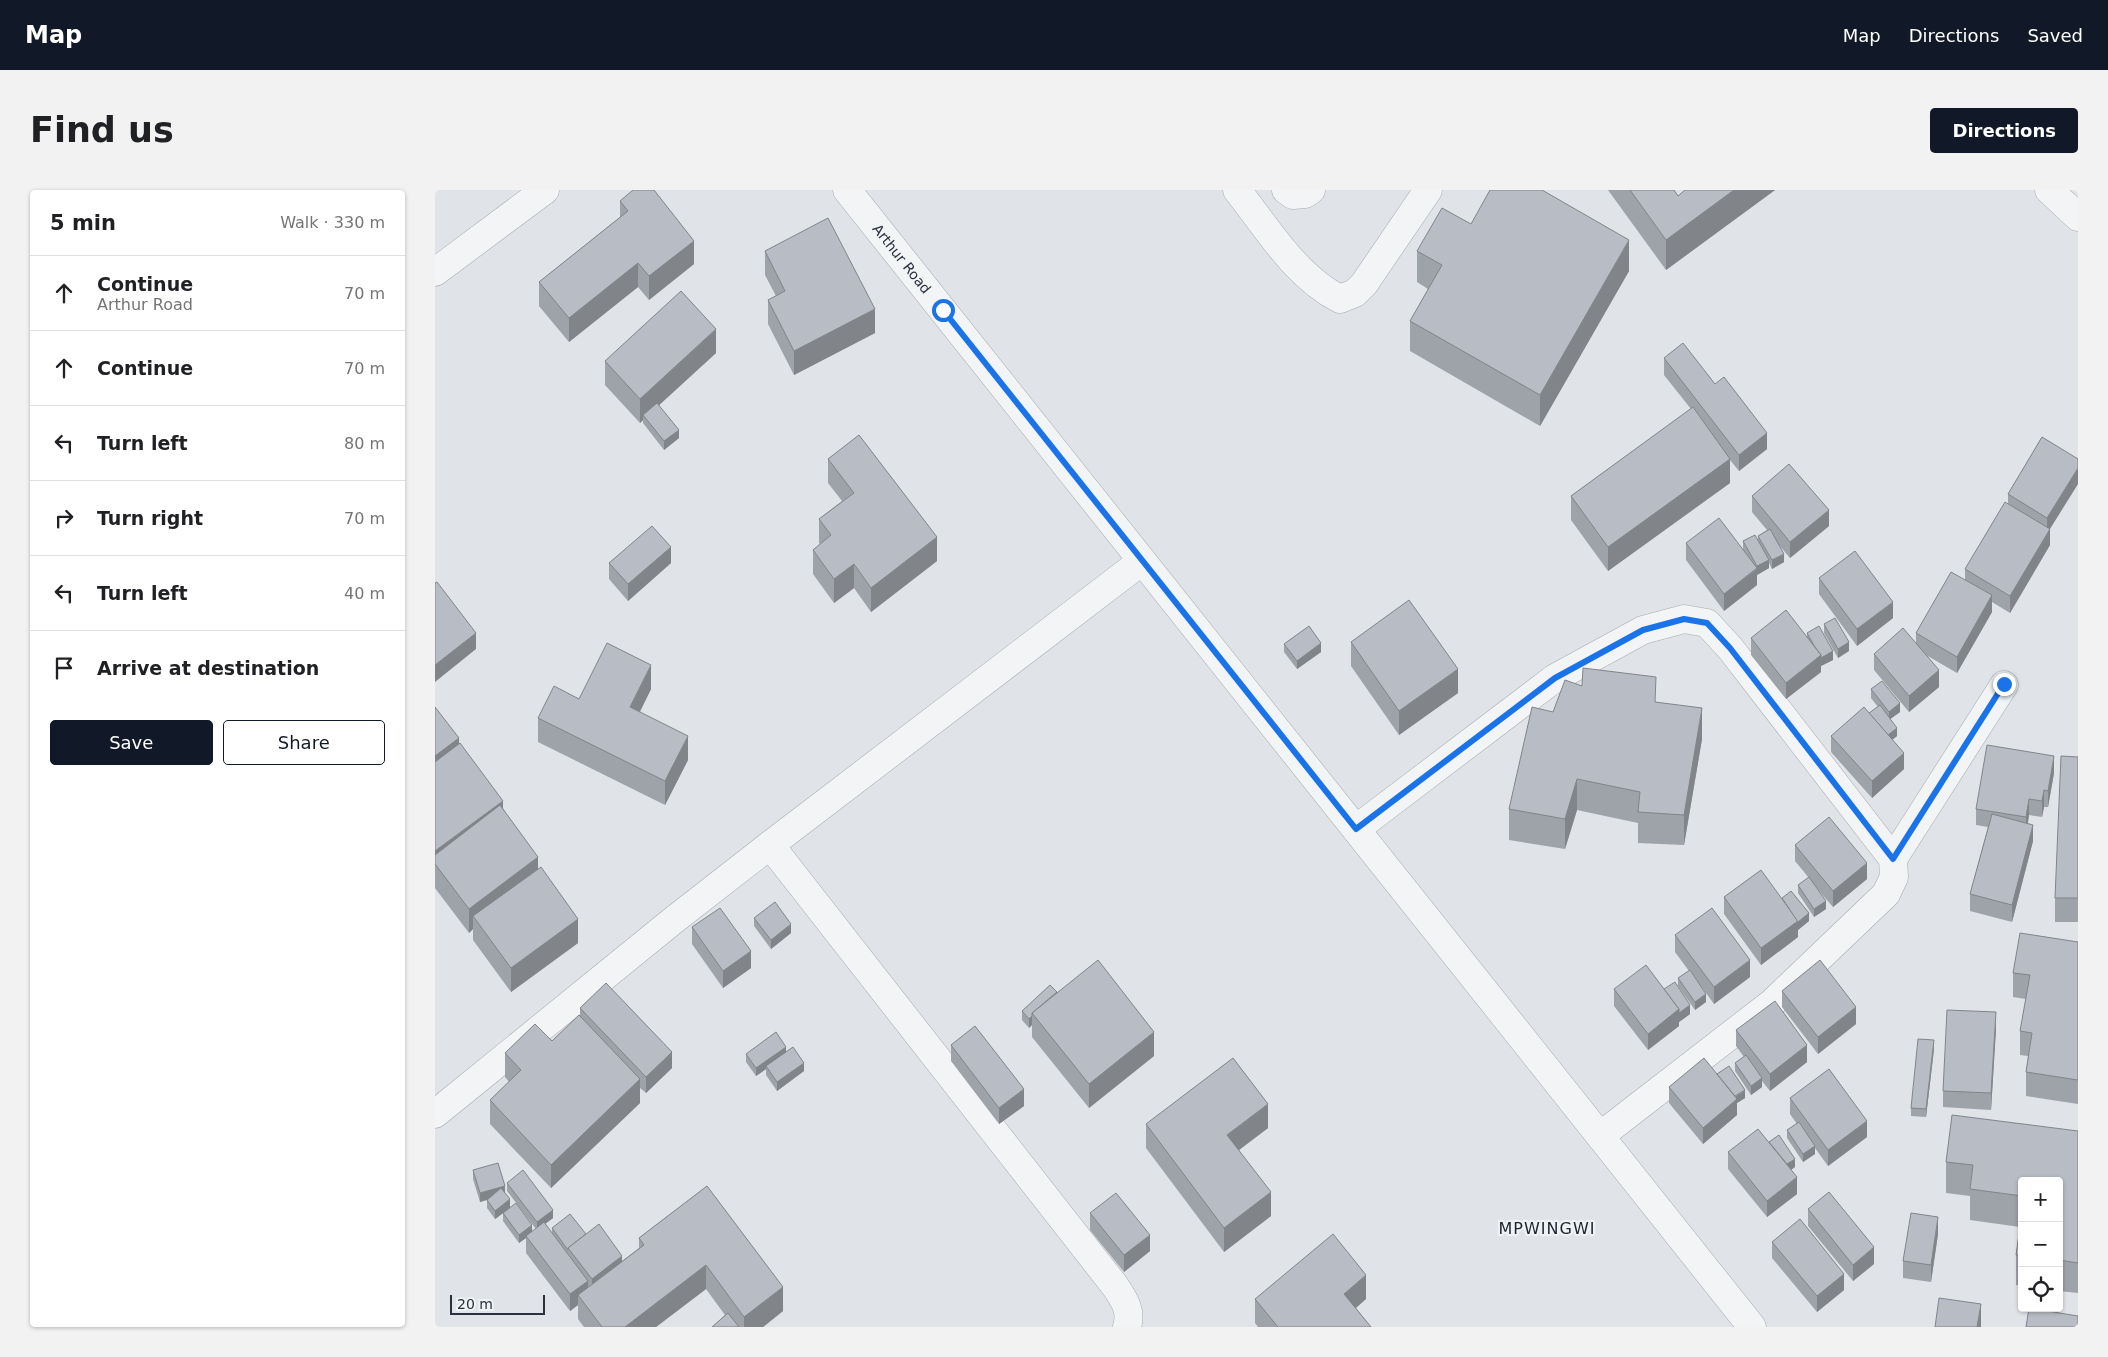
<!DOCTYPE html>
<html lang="en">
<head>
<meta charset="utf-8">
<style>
	:root { --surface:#fff; --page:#f2f2f2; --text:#202124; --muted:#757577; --line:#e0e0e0; --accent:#111827 }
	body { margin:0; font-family:"DejaVu Sans",sans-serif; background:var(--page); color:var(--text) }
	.controls { position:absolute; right:15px; bottom:15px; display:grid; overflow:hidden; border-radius:5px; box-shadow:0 1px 4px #0004 }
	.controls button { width:45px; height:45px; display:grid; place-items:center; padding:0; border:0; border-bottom:1px solid var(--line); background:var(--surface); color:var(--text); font:25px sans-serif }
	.scale { position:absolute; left:15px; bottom:12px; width:95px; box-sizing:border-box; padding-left:5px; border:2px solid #2a313d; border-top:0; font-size:14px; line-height:18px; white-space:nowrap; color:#2a313d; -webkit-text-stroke:4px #eff2f5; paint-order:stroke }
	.stop { position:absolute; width:15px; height:15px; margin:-11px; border:4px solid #1a73e8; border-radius:50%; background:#fff }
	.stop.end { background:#1a73e8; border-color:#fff; box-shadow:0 1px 5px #0008 }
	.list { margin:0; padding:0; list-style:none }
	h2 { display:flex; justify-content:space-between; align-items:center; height:65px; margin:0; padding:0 20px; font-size:21px }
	h2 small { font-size:16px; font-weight:400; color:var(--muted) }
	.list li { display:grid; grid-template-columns:32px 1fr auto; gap:15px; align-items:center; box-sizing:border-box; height:75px; padding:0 20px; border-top:1px solid var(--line) }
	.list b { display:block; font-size:19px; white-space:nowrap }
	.list p { margin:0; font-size:16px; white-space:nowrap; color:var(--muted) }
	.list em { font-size:16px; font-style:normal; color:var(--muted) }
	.actions { display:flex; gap:10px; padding:15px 20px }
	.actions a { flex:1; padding:11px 0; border:1px solid var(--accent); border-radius:5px; text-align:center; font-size:18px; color:var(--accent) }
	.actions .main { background:var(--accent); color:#fff }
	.icon { flex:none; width:28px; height:28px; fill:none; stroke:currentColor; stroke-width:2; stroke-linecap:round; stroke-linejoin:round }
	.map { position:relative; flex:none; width:1643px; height:1137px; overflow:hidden; border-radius:5px }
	header { display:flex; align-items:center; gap:30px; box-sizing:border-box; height:70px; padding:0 25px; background:var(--accent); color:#fff }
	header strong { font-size:24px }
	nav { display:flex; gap:28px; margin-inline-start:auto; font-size:18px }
	.intro { display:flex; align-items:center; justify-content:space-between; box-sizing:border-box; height:120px; padding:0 30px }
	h1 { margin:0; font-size:35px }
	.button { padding:12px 22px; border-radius:5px; background:var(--accent); color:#fff; font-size:18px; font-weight:700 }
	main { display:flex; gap:30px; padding:0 30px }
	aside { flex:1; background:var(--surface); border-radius:5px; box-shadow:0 1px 4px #0004 }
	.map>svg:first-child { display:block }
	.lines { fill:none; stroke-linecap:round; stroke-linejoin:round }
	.minor-casing { stroke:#a6aab1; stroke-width:29 }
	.minor { stroke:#f2f4f6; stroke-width:28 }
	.wall { fill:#9ea2a9 }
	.shaded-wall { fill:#818489 }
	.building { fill:#b8bcc4; stroke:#818489 }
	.route { stroke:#1a73e8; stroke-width:6 }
	.labels { text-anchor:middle; stroke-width:4.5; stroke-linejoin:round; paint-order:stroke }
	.street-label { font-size:14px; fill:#2a313d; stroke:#eff2f5 }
	.quarter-label { font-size:16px; letter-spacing:1px; fill:#1c222e; stroke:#eff2f5 }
</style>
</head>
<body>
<header>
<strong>Map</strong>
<nav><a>Map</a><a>Directions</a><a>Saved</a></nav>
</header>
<div class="intro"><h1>Find us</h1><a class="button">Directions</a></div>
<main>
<aside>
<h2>5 min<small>Walk · 330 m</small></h2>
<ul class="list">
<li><svg class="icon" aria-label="ahead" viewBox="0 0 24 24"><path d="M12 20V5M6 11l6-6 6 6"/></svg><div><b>Continue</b><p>Arthur Road</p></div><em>70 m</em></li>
<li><svg class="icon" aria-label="ahead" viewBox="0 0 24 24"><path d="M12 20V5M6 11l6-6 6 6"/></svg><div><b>Continue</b></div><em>70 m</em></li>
<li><svg class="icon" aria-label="left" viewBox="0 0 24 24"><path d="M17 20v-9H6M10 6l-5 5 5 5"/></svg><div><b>Turn left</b></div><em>80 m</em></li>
<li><svg class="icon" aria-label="right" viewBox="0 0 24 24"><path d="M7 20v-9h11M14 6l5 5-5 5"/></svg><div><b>Turn right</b></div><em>70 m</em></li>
<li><svg class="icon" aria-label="left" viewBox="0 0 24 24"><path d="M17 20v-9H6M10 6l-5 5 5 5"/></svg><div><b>Turn left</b></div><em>40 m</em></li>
<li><svg class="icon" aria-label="arrive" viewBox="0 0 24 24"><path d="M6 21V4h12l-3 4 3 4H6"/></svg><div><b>Arrive at destination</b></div></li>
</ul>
<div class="actions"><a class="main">Save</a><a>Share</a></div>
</aside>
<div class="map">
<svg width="1643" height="1137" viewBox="0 0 1643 1137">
	<rect width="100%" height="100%" fill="#e0e3e7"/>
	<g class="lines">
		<g class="minor-casing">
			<g id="minor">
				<path id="s1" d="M412 0 1317 1137"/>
				<path d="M802 0C832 38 861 87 905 109L920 103 929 94 993 0"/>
				<path d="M851 0 858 5 870 4 876 0"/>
				<path d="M1614 0 1643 27"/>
				<path d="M0 82 110 0"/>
				<path d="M921 639 1120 488 1208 440 1249 429 1272 433 1295 458 1458 669 1459 687 1451 704 1337 813 1165 946"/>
				<path d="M335 655 680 1096C689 1110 697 1120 692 1137"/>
				<path d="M1458 669 1569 495"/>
				<path d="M0 924 240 729 335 655 707 371"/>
			</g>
		</g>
		<use href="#minor" class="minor"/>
	</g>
	<g class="wall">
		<path d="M1173 0H1239L1243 6 1250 0H1340L1231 80Z"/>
		<path d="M185 11 259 74 214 110 203 97 134 152 104 116V92L185 27Z"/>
		<path d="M330 61 440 143 359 185 333 134V110L341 106 330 85Z"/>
		<path d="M982 61 1194 81 1105 236 975 161V131L993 99 982 92Z"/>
		<path d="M281 163 224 215 244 248 229 260 208 233V230L205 233 170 195V171Z"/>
		<path d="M1229 168 1332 259 1304 281 1295 270V293L1173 381 1136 330V306L1256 219 1229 185Z"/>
		<path d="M1607 247 1615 339V355L1575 423 1557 412V422L1522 483 1491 465 1504 497 1474 522 1439 480V464L1481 453V443L1530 389V379L1573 313V304Z"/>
		<path d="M393 269 502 371 436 422 419 398 399 413 378 384V360L385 354 384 353V329L407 311 393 293Z"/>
		<path d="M1317 306 1394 336 1355 368 1344 355 1349 372 1337 379 1334 373V378L1322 385V395L1289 421 1251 370V353L1308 360V351L1323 349V346L1332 340 1317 322Z"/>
		<path d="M174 373H236L193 411 174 389Z"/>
		<path d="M1384 388 1458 428 1422 456 1384 404Z"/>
		<path d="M1389 434 1414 461 1403 468 1389 443Z"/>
		<path d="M1372 443 1398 470 1386 476V482L1351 509 1316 465V448L1372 447Z"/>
		<path d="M916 452 1023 503 964 545 916 476Z"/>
		<path d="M849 454 886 462 862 479 849 462Z"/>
		<path d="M1147 496 1221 512 1267 549 1249 655 1203 653V633L1142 620 1130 659 1074 650V619L1118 522Z"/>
		<path d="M216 499 205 522 253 570 230 615 103 552V528L144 509Z"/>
		<path d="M1436 499 1465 522 1455 529 1462 546 1457 550 1469 579 1437 608 1396 562V546L1434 523 1443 517 1436 508Z"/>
		<path d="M0 517 24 554 68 618 103 679 143 753 76 802 38 750V739L34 743 0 698Z"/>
		<path d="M1643 567V732H1620V708Z"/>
		<path d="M1619 583 1613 617H1609L1607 627 1594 625 1593 633 1598 651 1577 732 1535 721V704L1553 637 1541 635V619Z"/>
		<path d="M1360 655 1432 689 1398 717 1380 696 1391 719 1379 727 1363 703V695L1374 688 1360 671Z"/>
		<path d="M1289 707 1347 708 1374 731 1363 740V739V747L1326 775 1289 724Z"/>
		<path d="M319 728 356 743 336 759 319 736Z"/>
		<path d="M257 737 316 778 288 798 257 754Z"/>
		<path d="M1240 745 1315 787 1279 814 1266 796 1271 812 1260 820 1243 796V788L1254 781 1240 762Z"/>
		<path d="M1643 752V914L1591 906V882L1593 866 1585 865V841L1591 809 1578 807V783Z"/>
		<path d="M1179 799H1229L1255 824 1244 832V836L1213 860 1179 816Z"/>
		<path d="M1347 801 1421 834 1383 864 1347 817Z"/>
		<path d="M622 802 719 866 654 918 597 847V835L594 838 587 830V821Z"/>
		<path d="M145 818 237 878 211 903 205 898V913L116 998 55 934V910L74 892 70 887V863L117 851 145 826Z"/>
		<path d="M1561 839 1556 920 1508 917V901Z"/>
		<path d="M1301 840 1372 872 1335 901 1327 891V897L1316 905 1300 881V873L1309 867 1301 856Z"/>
		<path d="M516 855 589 916 564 934 516 871Z"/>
		<path d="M1499 859 1491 927 1476 926V918Z"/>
		<path d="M351 862 369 881 342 901 331 885V879L321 886 311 872V864Z"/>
		<path d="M1282 885 1310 908 1302 913V925L1268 954 1234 913V897Z"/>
		<path d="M1355 908 1432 947 1393 976 1380 958V964L1368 972 1352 948V940L1362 934 1355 924Z"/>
		<path d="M711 934 833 938 804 960 836 1026 789 1062 711 958Z"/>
		<path d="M1643 941V1103L1624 1101V991H1587V1096L1581 1095V1065L1585 1037 1535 1030V1006L1511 1003V972Z"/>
		<path d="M1334 952 1360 977 1356 980 1362 1004 1332 1027 1293 979V962Z"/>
		<path d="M38 980 70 1003 75 1017 97 1041 101 1039 72 1001V993L118 1028 110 1034 117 1043V1038L151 1044 187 1071 204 1058V1048L272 996 348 1121 328 1137H277L290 1125 271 1099 221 1137H149L143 1129V1115L135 1121 91 1063V1048L84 1053 68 1031V1023L60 1029 52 1018V1010L45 1012 38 989Z"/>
		<path d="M1373 1019 1439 1074 1418 1091 1373 1036Z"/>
		<path d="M655 1023 715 1061 689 1082 655 1040Z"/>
		<path d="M1503 1044 1496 1092 1468 1088V1071Z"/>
		<path d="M1337 1052 1409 1100 1382 1122 1337 1068Z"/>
		<path d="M820 1109H931L921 1118 936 1137H823L820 1133Z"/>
	</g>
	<g class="shaded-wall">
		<path d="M1299 0H1340L1231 80V50Z"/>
		<path d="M1194 50V81L1105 236V205Z"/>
		<path d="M259 51V74L214 110V86Z"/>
		<path d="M203 73V97L134 152V128Z"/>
		<path d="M440 119V143L359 185V161Z"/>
		<path d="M281 139V163L210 228 208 225V230L205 233V209Z"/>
		<path d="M244 240V248L229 260V251Z"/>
		<path d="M1332 243V259L1304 281V265Z"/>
		<path d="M1295 269V293L1173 381V357Z"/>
		<path d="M1643 278V294L1615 339V355L1575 423V406L1612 344V328Z"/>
		<path d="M1394 320V336L1355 368V352Z"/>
		<path d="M502 347V371L436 422V398Z"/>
		<path d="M236 357V373L193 411V394Z"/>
		<path d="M1349 364V372L1337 379V370Z"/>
		<path d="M1334 370V378L1322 385V395L1289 421V404L1322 379V376Z"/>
		<path d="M419 374V398L399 413V389Z"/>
		<path d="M1557 405V422L1522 483V467Z"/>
		<path d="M1458 412V428L1422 456V439Z"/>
		<path d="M41 443V459L0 492V475Z"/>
		<path d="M1414 452V461L1403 468V459Z"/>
		<path d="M886 453V462L862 479V471Z"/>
		<path d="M1398 461V470L1386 476V482L1351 509V493L1386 465Z"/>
		<path d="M216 475V499L195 541V517Z"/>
		<path d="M1023 479V503L964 545V521Z"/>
		<path d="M1504 480V497L1474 522V506Z"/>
		<path d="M1465 513V522L1454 530V522Z"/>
		<path d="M1267 518V549L1249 655V625Z"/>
		<path d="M1462 538V546L1452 554V546Z"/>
		<path d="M253 546V570L230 615V591Z"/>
		<path d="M24 548V572L0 590V566Z"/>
		<path d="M1469 563V579L1437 608V591Z"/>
		<path d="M1619 566V583L1613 617V601Z"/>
		<path d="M1142 589V620L1130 659V629Z"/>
		<path d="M1609 600V617L1607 627V611Z"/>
		<path d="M1594 609V625L1591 643V627Z"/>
		<path d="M68 611V635L0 674V661Z"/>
		<path d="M1598 635V651L1577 732V715Z"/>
		<path d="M103 667V691L38 726V739L34 743V719Z"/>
		<path d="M1432 673V689L1398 717V701Z"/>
		<path d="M1391 711V719L1379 727V719Z"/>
		<path d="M1374 723V731L1363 740V732Z"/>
		<path d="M143 729V753L76 802V778Z"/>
		<path d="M1363 731V747L1326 775V758Z"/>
		<path d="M356 734V743L336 759V750Z"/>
		<path d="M316 761V778L288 798V781Z"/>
		<path d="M1315 770V787L1279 814V797Z"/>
		<path d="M1271 804V812L1260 820V812Z"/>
		<path d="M1255 815V824L1244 832V836L1213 860V844L1244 819Z"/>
		<path d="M1421 817V834L1383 864V847Z"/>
		<path d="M1561 822V839L1556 920V903Z"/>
		<path d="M597 826V835L594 838V829Z"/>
		<path d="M719 842V866L654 918V894Z"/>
		<path d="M1499 850V859L1491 927V919Z"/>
		<path d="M1372 855V872L1335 901V884Z"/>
		<path d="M351 857V865L331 876V879L321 886V878Z"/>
		<path d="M237 862V878L211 903V887Z"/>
		<path d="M369 873V881L342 901V892Z"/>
		<path d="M1327 888V897L1316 905V896Z"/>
		<path d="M205 889V913L116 998V975Z"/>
		<path d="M589 899V916L564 934V918Z"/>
		<path d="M1310 900V908L1302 913V925L1268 954V938L1299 908Z"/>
		<path d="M833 914V938L792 969V945Z"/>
		<path d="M1432 931V947L1393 976V960Z"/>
		<path d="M1380 956V964L1368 972V964Z"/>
		<path d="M1360 969V977L1348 985V977Z"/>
		<path d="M1362 987V1004L1332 1027V1011Z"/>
		<path d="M70 996V1004L45 1012V1003Z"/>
		<path d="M836 1002V1026L789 1062V1038Z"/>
		<path d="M75 1009V1018L60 1029V1021Z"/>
		<path d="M118 1020V1028L102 1040V1032Z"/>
		<path d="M1503 1027V1044L1496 1092V1075Z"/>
		<path d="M97 1035V1043L91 1046V1048L84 1053V1045Z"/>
		<path d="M715 1045V1061L689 1082V1065Z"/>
		<path d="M1439 1057V1074L1418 1091V1075Z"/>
		<path d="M187 1066V1082L157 1106V1089Z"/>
		<path d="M271 1075V1099L221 1137H190Z"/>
		<path d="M1409 1084V1100L1382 1122V1106Z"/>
		<path d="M931 1085V1109L909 1128V1104Z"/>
		<path d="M153 1091V1107L143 1105V1115L135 1121V1104Z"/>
		<path d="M348 1097V1121L328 1137H309V1127Z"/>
		<path d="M1546 1114V1137H1542Z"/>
	</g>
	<g class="building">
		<path d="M198 0H219L259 51 214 86 203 73 134 128 104 92 193 21 185 11Z"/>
		<path d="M1055 0H1107L1194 50 1105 205 975 131 1007 75 982 61 1007 18 1036 34Z"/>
		<path d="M1195 0H1239L1243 6 1250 0H1299L1231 50Z"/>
		<path d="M393 28 440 119 359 161 333 110 350 101 330 61Z"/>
		<path d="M246 101 281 139 205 209 170 171Z"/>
		<path d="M1248 153 1280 194 1289 187 1332 243 1304 265 1229 168Z"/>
		<path d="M222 213 244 240 229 251 208 225Z"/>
		<path d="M1258 217 1295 269 1173 357 1136 306Z"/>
		<path d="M424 245 502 347 436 398 419 374 399 389 378 360 396 345 384 329 419 303 393 269Z"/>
		<path d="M1607 247 1643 269V278L1612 328 1573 304Z"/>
		<path d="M1354 274 1394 320 1355 352 1317 306Z"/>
		<path d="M1570 312 1615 339 1575 406 1530 379Z"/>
		<path d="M1284 328 1322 378 1289 404 1251 353Z"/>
		<path d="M217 336 236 357 193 394 174 373Z"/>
		<path d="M1335 339 1349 364 1337 370 1323 346Z"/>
		<path d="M1320 345 1334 370 1322 376 1308 351Z"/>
		<path d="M1420 361 1458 412 1422 439 1384 388Z"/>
		<path d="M1516 382 1557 405 1522 467 1481 443Z"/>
		<path d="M2 392 41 443 0 475V393Z"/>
		<path d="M974 410 1023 479 964 521 916 452Z"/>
		<path d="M1351 420 1386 465 1351 493 1316 448Z"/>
		<path d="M1400 428 1414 452 1403 459 1389 434Z"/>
		<path d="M874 436 886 453 862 471 849 454Z"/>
		<path d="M1384 436 1398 461 1386 468V465L1380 457 1372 443Z"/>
		<path d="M1468 438 1504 480 1474 506 1439 464Z"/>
		<path d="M172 453 216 475 195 517 253 546 230 591 103 528 119 496 144 509Z"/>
		<path d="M1148 478 1221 487 1220 512 1267 518 1249 625 1203 622 1205 602 1142 589 1130 629 1074 619 1097 517 1118 522 1130 490 1147 496Z"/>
		<path d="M1447 491 1465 513 1454 522 1436 499Z"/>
		<path d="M1445 515 1462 538 1453 545 1434 523Z"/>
		<path d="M0 517 24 548 0 566Z"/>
		<path d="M1429 517 1469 563 1437 591 1396 546Z"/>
		<path d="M25 553 68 611 0 661V572Z"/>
		<path d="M1552 555 1619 566 1613 601 1609 600 1607 611 1594 609 1591 627 1541 619Z"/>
		<path d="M1626 566 1643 567V708H1620Z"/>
		<path d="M65 615 103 667 34 719 0 674V665Z"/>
		<path d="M1557 624 1598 635 1577 715 1535 704Z"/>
		<path d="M1394 627 1432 673 1398 701 1360 655Z"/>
		<path d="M106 677 143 729 76 778 38 726Z"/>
		<path d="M1326 680 1363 731 1326 758 1289 707Z"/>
		<path d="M1374 687 1391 711 1379 719 1363 695Z"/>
		<path d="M1356 701 1374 723 1363 732 1347 708Z"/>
		<path d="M340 712 356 734 336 750 319 728Z"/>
		<path d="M285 718 316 761 288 781 257 737Z"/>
		<path d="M1277 718 1315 770 1279 797 1240 745Z"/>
		<path d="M1585 743 1643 752V890L1591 882 1597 843 1585 841 1595 785 1578 783Z"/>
		<path d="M663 770 719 842 654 894 597 823Z"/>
		<path d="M1385 770 1421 817 1383 847 1347 801Z"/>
		<path d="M1211 775 1244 819 1213 844 1179 799Z"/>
		<path d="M1255 780 1271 804 1260 812 1243 788Z"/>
		<path d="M1240 792 1255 815 1244 823V819L1229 799Z"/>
		<path d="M171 793 237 862 211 887 145 818Z"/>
		<path d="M615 795 622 802 597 823V826L594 829 587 821Z"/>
		<path d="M1340 811 1372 855 1335 884 1301 840Z"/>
		<path d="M1512 820 1561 822 1556 903 1508 901Z"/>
		<path d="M144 825 205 889 116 975 55 910 86 880 70 863 100 834 117 851Z"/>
		<path d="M540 836 589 899 564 918 516 855Z"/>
		<path d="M341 842 351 857 321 878 311 864Z"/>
		<path d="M1483 849 1499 850 1491 919 1476 918Z"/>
		<path d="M358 857 369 873 342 892 331 876Z"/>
		<path d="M1311 865 1327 888 1316 896 1300 873Z"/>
		<path d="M798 868 833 914 792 945 836 1002 789 1038 711 934Z"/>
		<path d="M1269 868 1302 909 1268 938 1234 897Z"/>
		<path d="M1294 876 1310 900 1300 906 1282 884Z"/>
		<path d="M1394 879 1432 931 1393 960 1355 908Z"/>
		<path d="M1517 925 1643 941V1073L1624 1070V991H1587V1006L1535 999 1538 975 1511 972Z"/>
		<path d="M1364 932 1380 956 1368 964 1352 940Z"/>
		<path d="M1323 939 1362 987 1332 1011 1293 962Z"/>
		<path d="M1344 945 1360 969 1352 974 1334 952Z"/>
		<path d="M63 973 70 996 45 1003 38 980Z"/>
		<path d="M88 980 118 1020 102 1032 72 993Z"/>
		<path d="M272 996 348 1097 309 1127 271 1075 190 1137H167L143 1105 209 1055 204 1048Z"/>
		<path d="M66 998 75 1009 60 1021 52 1010Z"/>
		<path d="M1394 1002 1439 1057 1418 1075 1373 1019Z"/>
		<path d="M681 1003 715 1045 689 1065 655 1023Z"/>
		<path d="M81 1013 97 1035 84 1045 68 1023Z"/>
		<path d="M1476 1023 1503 1027 1496 1075 1468 1071Z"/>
		<path d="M1587 1023V1065H1581Z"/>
		<path d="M135 1024 151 1044 133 1058V1060L117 1038Z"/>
		<path d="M1365 1029 1409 1084 1382 1106 1337 1052Z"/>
		<path d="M109 1032 153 1091 135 1104 91 1046Z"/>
		<path d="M164 1034 187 1066 157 1089 133 1058Z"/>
		<path d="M898 1044 931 1085 909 1104 936 1137H843L820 1109Z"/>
		<path d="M1504 1108 1546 1114 1542 1137H1500Z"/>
		<path d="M1594 1118 1643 1126V1137H1591Z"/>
		<path d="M293 1123 304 1137H277Z"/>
	</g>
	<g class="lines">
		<path class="route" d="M508 120 921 639 1120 488 1208 440 1249 429 1272 433 1295 458 1458 669 1569 494"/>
	</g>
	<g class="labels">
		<g class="street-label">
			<text dy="5" stroke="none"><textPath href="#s1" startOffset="88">Arthur Road</textPath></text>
		</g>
		<g class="quarter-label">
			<text x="1112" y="1044">MPWINGWI</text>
		</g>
	</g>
</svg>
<div class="controls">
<button>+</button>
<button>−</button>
<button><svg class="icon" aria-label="locate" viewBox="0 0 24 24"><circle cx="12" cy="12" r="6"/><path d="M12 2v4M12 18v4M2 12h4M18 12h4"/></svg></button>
</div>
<div class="scale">20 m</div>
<div class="stop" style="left:508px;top:120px"></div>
<div class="stop end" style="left:1569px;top:494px"></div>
</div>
</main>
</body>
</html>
